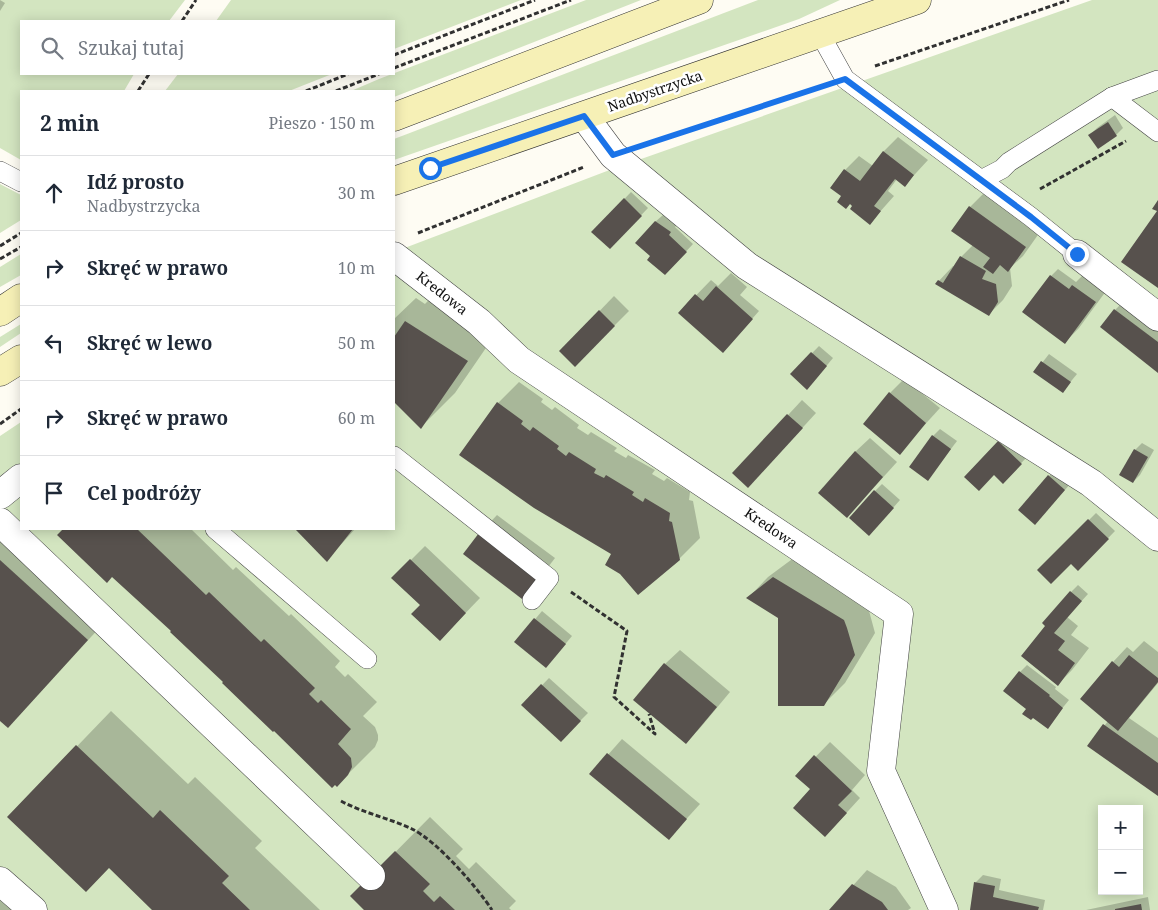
<!DOCTYPE html>
<html lang="pl">
<head>
<meta charset="utf-8">
<style>
	:root { --surface:#fff; --page:#f2f2f3; --text:#1f2937; --muted:#747a83; --line:#e0e1e3 }
	body { margin:0; font-family:"Noto Serif",serif; background:var(--page); color:var(--text) }
	.controls { position:absolute; right:15px; bottom:15px; display:grid; overflow:hidden; border-radius:0px; box-shadow:0 2px 12px #0003 }
	.controls button { width:45px; height:45px; display:grid; place-items:center; padding:0; border:0; border-bottom:1px solid var(--line); background:var(--surface); color:var(--text); font:25px sans-serif }
	.stop { position:absolute; width:15px; height:15px; margin:-11px; border:4px solid #1a73e8; border-radius:50%; background:#fff }
	.stop.end { background:#1a73e8; border-color:#fff; box-shadow:0 1px 5px #0008 }
	.list { margin:0; padding:0; list-style:none }
	h2 { display:flex; justify-content:space-between; align-items:center; height:65px; margin:0; padding:0 20px; font-size:21px }
	h2 small { font-size:16px; font-weight:400; color:var(--muted) }
	.list li { display:grid; grid-template-columns:32px 1fr auto; gap:15px; align-items:center; box-sizing:border-box; height:75px; padding:0 20px; border-top:1px solid var(--line) }
	.list b { display:block; font-size:19px; white-space:nowrap }
	.list p { margin:0; font-size:16px; white-space:nowrap; color:var(--muted) }
	.list em { font-size:16px; font-style:normal; color:var(--muted) }
	.icon { flex:none; width:28px; height:28px; fill:none; stroke:currentColor; stroke-width:2; stroke-linecap:round; stroke-linejoin:round }
	.map { position:relative; flex:none; width:1158px; height:910px; overflow:hidden }
	.search { position:absolute; background:var(--surface); box-shadow:0 2px 12px #0003; left:20px; top:20px; width:375px; height:55px; display:flex; align-items:center; gap:12px; box-sizing:border-box; padding:0 18px; border-radius:0px; color:var(--muted); font-size:19px }
	.panel { position:absolute; background:var(--surface); box-shadow:0 2px 12px #0003; left:20px; top:90px; width:375px; height:440px; border-radius:0px }
	.map>svg:first-child { display:block }
	.green { fill:#d3e5c0; fill-rule:evenodd }
	.shadow { fill:#0003 }
	.building { fill:#57514d }
	.lines { fill:none; stroke-linecap:round; stroke-linejoin:round }
	.lane-casing { stroke:#424242; stroke-width:20 }
	.street-casing { stroke:#424242; stroke-width:29 }
	.secondary-casing { stroke:#313131; stroke-width:29 }
	.path { stroke:#313131; stroke-width:3; stroke-dasharray:5 2.5; stroke-linecap:butt }
	.lane { stroke:#fff; stroke-width:19 }
	.street { stroke:#fff; stroke-width:28 }
	.secondary { stroke:#f6f0b6; stroke-width:28 }
	.route { stroke:#1a73e8; stroke-width:6 }
	.labels { text-anchor:middle; stroke-width:5; stroke-linejoin:round; paint-order:stroke }
	.street-label { font-size:14px; fill:#0f0f0f; stroke:#fff }
</style>
</head>
<body>
<div class="map">
<svg width="1158" height="910" viewBox="0 0 1158 910">
	<rect width="100%" height="100%" fill="#fefcf3"/>
	<g class="green">
		<path d="M0 0H185L169 21H21V74H134L124 91H21V160L0 148Z"/>
		<path d="M231 0H521L394 49V21H216Z"/>
		<path d="M586 0H641L394 97V91H351L379 79Z"/>
		<path d="M758 0H840L799 19 394 160V139Z"/>
		<path d="M1092 0H1158V910H0V436L21 422V529H394V252L607 171ZM1102 809H1139V891H1102Z"/>
		<path d="M178 74H332L289 91H165Z"/>
		<path d="M0 184 21 195V220L0 233Z"/>
		<path d="M21 254V275L0 287V267Z"/>
		<path d="M21 324V333L0 347V337Z"/>
	</g>
	<g class="shadow">
		<path d="M0 0 5 3 0 11Z"/>
		<path d="M1115 115 1123 128 1116 135H1090L1097 128Z"/>
		<path d="M898 137 928 160 905 185 897 179 888 191 894 196 870 223 843 196 845 170 859 156 873 166 884 151Z"/>
		<path d="M631 192 648 208 610 248 593 232Z"/>
		<path d="M985 192 1040 232 1023 256 1010 268 1012 286 1003 300 989 314 936 284 953 266 955 267 961 257 973 245 953 231 970 207Z"/>
		<path d="M663 215 677 225 675 227 693 244 665 274 652 256 655 222Z"/>
		<path d="M1058 269 1076 282 1087 271 1109 287 1079 328 1065 342 1051 276Z"/>
		<path d="M731 273 747 287 740 295 759 311 730 344 679 313 711 280 718 286Z"/>
		<path d="M440 288 501 326 455 393 421 427 394 401V319L416 298 425 304Z"/>
		<path d="M1130 295 1158 317V372L1115 310Z"/>
		<path d="M614 296 629 311 575 365 561 351Z"/>
		<path d="M819 346 833 358 814 381 792 374Z"/>
		<path d="M1049 354 1077 374 1063 391 1035 372Z"/>
		<path d="M904 379 940 408 899 453 890 393Z"/>
		<path d="M519 382 543 399 541 402 552 410 555 407 579 425 577 428 588 435 591 432 617 448 614 451 626 458 628 455 655 470 652 474 664 481 667 478 690 492 689 500 693 501 700 538 679 559 613 554 498 403Z"/>
		<path d="M802 400 816 413 762 472 734 473Z"/>
		<path d="M940 429 957 441 928 479 933 436Z"/>
		<path d="M1005 435 1028 456 1003 482 998 442Z"/>
		<path d="M870 438 897 462 847 517 855 452Z"/>
		<path d="M1142 443 1154 450 1140 475 1133 482 1135 450Z"/>
		<path d="M1056 469 1071 483 1042 516 1049 476Z"/>
		<path d="M882 484 900 500 876 527 875 491Z"/>
		<path d="M1096 513 1115 531 1078 569 1071 563 1039 570Z"/>
		<path d="M497 515 555 558 536 583 483 530Z"/>
		<path d="M65 529H191L233 570 236 567 289 616 291 614 340 661 335 667 345 677 348 674 377 702 363 716 375 727 378 735V740L375 747 337 785 113 576 59 535Z"/>
		<path d="M296 529H355L327 560Z"/>
		<path d="M0 533 102 625 22 712 0 720Z"/>
		<path d="M425 546 480 598 454 625 422 605 393 578Z"/>
		<path d="M795 557 868 607 875 633 845 683 824 704 779 617 748 598 768 577Z"/>
		<path d="M1078 585 1088 594 1067 617 1078 626 1071 635 1089 648 1072 670 1058 684 1023 656 1071 592Z"/>
		<path d="M542 611 572 636 553 659 516 642Z"/>
		<path d="M1144 641 1158 652V683L1129 718 1158 738V795L1089 746 1108 721 1113 662 1127 647 1133 652Z"/>
		<path d="M680 650 730 692 700 728 686 743 665 664Z"/>
		<path d="M1027 665 1056 687 1055 689 1069 700 1047 727 1027 708 1020 672Z"/>
		<path d="M549 678 588 713 561 740 523 705Z"/>
		<path d="M111 711 188 784 195 777 262 841 255 848 320 910H154L109 867 9 817Z"/>
		<path d="M622 739 700 804 669 838 591 774Z"/>
		<path d="M830 742 865 775 852 790 860 798 839 821 812 789 797 776Z"/>
		<path d="M430 817 463 849 456 856 469 869 476 862 516 901 509 908 511 910H366L352 896Z"/>
		<path d="M867 870 896 887 911 908 908 910H831Z"/>
		<path d="M983 875 1001 879 999 890 1045 900 1043 910H971L976 882Z"/>
		<path d="M0 880 34 910H0Z"/>
		<path d="M1148 897 1150 910H1086Z"/>
	</g>
	<g class="building">
		<path d="M1108 122 1117 136 1098 149 1088 135Z"/>
		<path d="M883 151 914 175 905 187 895 179 874 206 881 211 870 225 850 209 852 206 850 204 846 209 837 202 841 196 830 188 844 169 860 181Z"/>
		<path d="M624 198 642 216 610 249 591 232Z"/>
		<path d="M1158 200V288L1121 262 1157 211 1152 209Z"/>
		<path d="M969 206 1026 247 1008 272 1000 265 993 274 983 267 990 258 951 231Z"/>
		<path d="M655 221 671 232 669 235 687 252 665 275 647 260 650 256 635 243Z"/>
		<path d="M960 256 986 271 982 279 996 284 998 302 989 316 935 284 938 280 943 283Z"/>
		<path d="M1050 275 1069 289 1072 285 1096 302 1065 344 1022 312Z"/>
		<path d="M716 286 753 319 723 353 678 313 695 294 703 301Z"/>
		<path d="M1114 309 1158 342V373L1100 327Z"/>
		<path d="M599 310 615 326 575 367 559 351Z"/>
		<path d="M405 321 468 361 421 429 394 402V337Z"/>
		<path d="M811 352 827 366 807 390 790 374Z"/>
		<path d="M1041 361 1071 382 1063 393 1033 372Z"/>
		<path d="M889 392 926 423 900 455 863 424Z"/>
		<path d="M497 402 523 421 521 424 530 431 533 427 559 446 557 449 566 456 569 452 596 469 594 473 604 478 606 475 634 492 632 495 643 502 645 498 670 513 669 521 672 522 680 560 638 595 620 574 605 565 611 554 534 508 459 455Z"/>
		<path d="M787 414 803 428 748 488 732 473Z"/>
		<path d="M932 435 951 449 928 481 909 467Z"/>
		<path d="M998 441 1022 464 1003 484 994 475 979 491 964 477Z"/>
		<path d="M1134 449 1148 457 1133 483 1119 475Z"/>
		<path d="M855 451 883 477 847 518 818 493Z"/>
		<path d="M1048 475 1065 490 1035 525 1018 510Z"/>
		<path d="M874 490 894 508 869 536 849 518Z"/>
		<path d="M1088 519 1109 539 1078 571 1071 564 1051 584 1037 570Z"/>
		<path d="M63 529H137L206 595 209 592 261 642 264 639 315 688 309 694 318 703 321 700 351 729 338 744 351 758 352 767 348 775 337 787 335 785 332 788 274 731 273 732 222 683 223 682 170 632 171 631 112 577 107 583 57 535Z"/>
		<path d="M295 529H353L327 562Z"/>
		<path d="M482 529 541 573 522 599 463 554Z"/>
		<path d="M410 559 466 613 440 641 411 614 420 605 391 578Z"/>
		<path d="M0 560 88 640 8 728 0 721Z"/>
		<path d="M773 577 844 620 847 628 855 655 824 706H778V618L746 598Z"/>
		<path d="M1070 591 1082 601 1054 633 1065 641 1058 650 1075 663 1058 686 1021 656 1045 626 1042 623Z"/>
		<path d="M534 618 566 644 546 668 514 642Z"/>
		<path d="M1129 655 1158 678V682L1118 731 1080 699 1112 661 1119 667Z"/>
		<path d="M664 663 717 707 686 744 633 700Z"/>
		<path d="M1019 671 1050 695 1049 696 1063 708 1048 729 1033 718 1031 720 1022 714 1026 709 1003 691Z"/>
		<path d="M541 684 581 721 561 742 521 705Z"/>
		<path d="M1103 724 1158 763V796L1087 746Z"/>
		<path d="M76 745 153 818 160 810 229 876 222 883 250 910H152L109 868 86 892 7 817Z"/>
		<path d="M607 753 687 819 669 840 589 774Z"/>
		<path d="M814 755 852 791 838 805 847 813 825 837 793 808 810 789 795 776Z"/>
		<path d="M395 851 430 884 423 891 434 902 440 896 455 910H364L350 896Z"/>
		<path d="M974 882 995 886 993 897 1039 907 1038 910H970Z"/>
		<path d="M852 884 882 902 888 910H829Z"/>
		<path d="M1141 904 1142 910H1115V909Z"/>
	</g>
	<g class="lines">
		<g class="lane-casing">
			<g id="lane">
				<path d="M820 34 845 79 1031 217 1077 254"/>
				<path d="M1112 97 1158 132"/>
				<path d="M0 171 21 182"/>
				<path d="M981 180 1002 169 1009 162 1112 97 1158 80"/>
				<path d="M394 456 549 578 532 600"/>
				<path d="M215 529 367 659"/>
			</g>
		</g>
		<g class="street-casing">
			<g id="street">
				<path d="M584 116 613 155 747 266 1091 483 1158 537"/>
				<path d="M1077 254 1158 317"/>
				<path d="M394 256 479 322 519 360 899 614 881 771 944 910"/>
				<path d="M0 495 21 478"/>
				<path d="M0 522 371 876"/>
				<path d="M0 881 33 910"/>
			</g>
		</g>
		<g class="secondary-casing">
			<g id="secondary">
				<path d="M394 117 699 0"/>
				<path d="M394 181 917 0"/>
				<path d="M0 312 21 298"/>
				<path d="M0 372 21 359"/>
			</g>
		</g>
		<g class="path">
			<path d="M182 21 196 0"/>
			<path d="M394 55 535 0"/>
			<path d="M875 66 1069 0"/>
			<path d="M394 68 571 0"/>
			<path d="M138 91 149 74"/>
			<path d="M306 91 348 74"/>
			<path d="M336 91 379 74"/>
			<path d="M648 144 818 88"/>
			<path d="M1040 189 1126 141"/>
			<path d="M418 233 584 167"/>
			<path d="M0 246 21 233"/>
			<path d="M0 259 21 247"/>
			<path d="M0 424 21 409"/>
			<path d="M571 592 627 631 614 697 655 734 649 714"/>
			<path d="M341 801C363 813 389 818 412 829 437 841 477 887 492 910"/>
		</g>
		<use href="#lane" class="lane"/>
		<use href="#street" class="street"/>
		<use href="#secondary" class="secondary"/>
	</g>
	<g class="lines">
		<path class="route" d="M430 168 584 116 613 155 845 79 1031 217 1077 254"/>
	</g>
	<g class="labels">
		<g class="street-label">
			<text transform="translate(655 91) rotate(-19)" y="5">Nadbystrzycka</text>
			<text transform="translate(442 293) rotate(38)" y="5">Kredowa</text>
			<text transform="translate(771 528) rotate(34)" y="5">Kredowa</text>
		</g>
	</g>
</svg>
<div class="controls">
<button>+</button>
<button>−</button>
</div>
<div class="stop" style="left:430px;top:168px"></div>
<div class="stop end" style="left:1077px;top:254px"></div>
<div class="search"><svg class="icon" aria-label="search" viewBox="0 0 24 24"><circle cx="10" cy="10" r="6"/><path d="M15 15l6 6"/></svg>Szukaj tutaj</div>
<section class="panel">
<h2>2 min<small>Pieszo · 150 m</small></h2>
<ul class="list">
<li><svg class="icon" aria-label="ahead" viewBox="0 0 24 24"><path d="M12 20V5M6 11l6-6 6 6"/></svg><div><b>Idź prosto</b><p>Nadbystrzycka</p></div><em>30 m</em></li>
<li><svg class="icon" aria-label="right" viewBox="0 0 24 24"><path d="M7 20v-9h11M14 6l5 5-5 5"/></svg><div><b>Skręć w prawo</b></div><em>10 m</em></li>
<li><svg class="icon" aria-label="left" viewBox="0 0 24 24"><path d="M17 20v-9H6M10 6l-5 5 5 5"/></svg><div><b>Skręć w lewo</b></div><em>50 m</em></li>
<li><svg class="icon" aria-label="right" viewBox="0 0 24 24"><path d="M7 20v-9h11M14 6l5 5-5 5"/></svg><div><b>Skręć w prawo</b></div><em>60 m</em></li>
<li><svg class="icon" aria-label="arrive" viewBox="0 0 24 24"><path d="M6 21V4h12l-3 4 3 4H6"/></svg><div><b>Cel podróży</b></div></li>
</ul>
</section>
</div>
</body>
</html>
